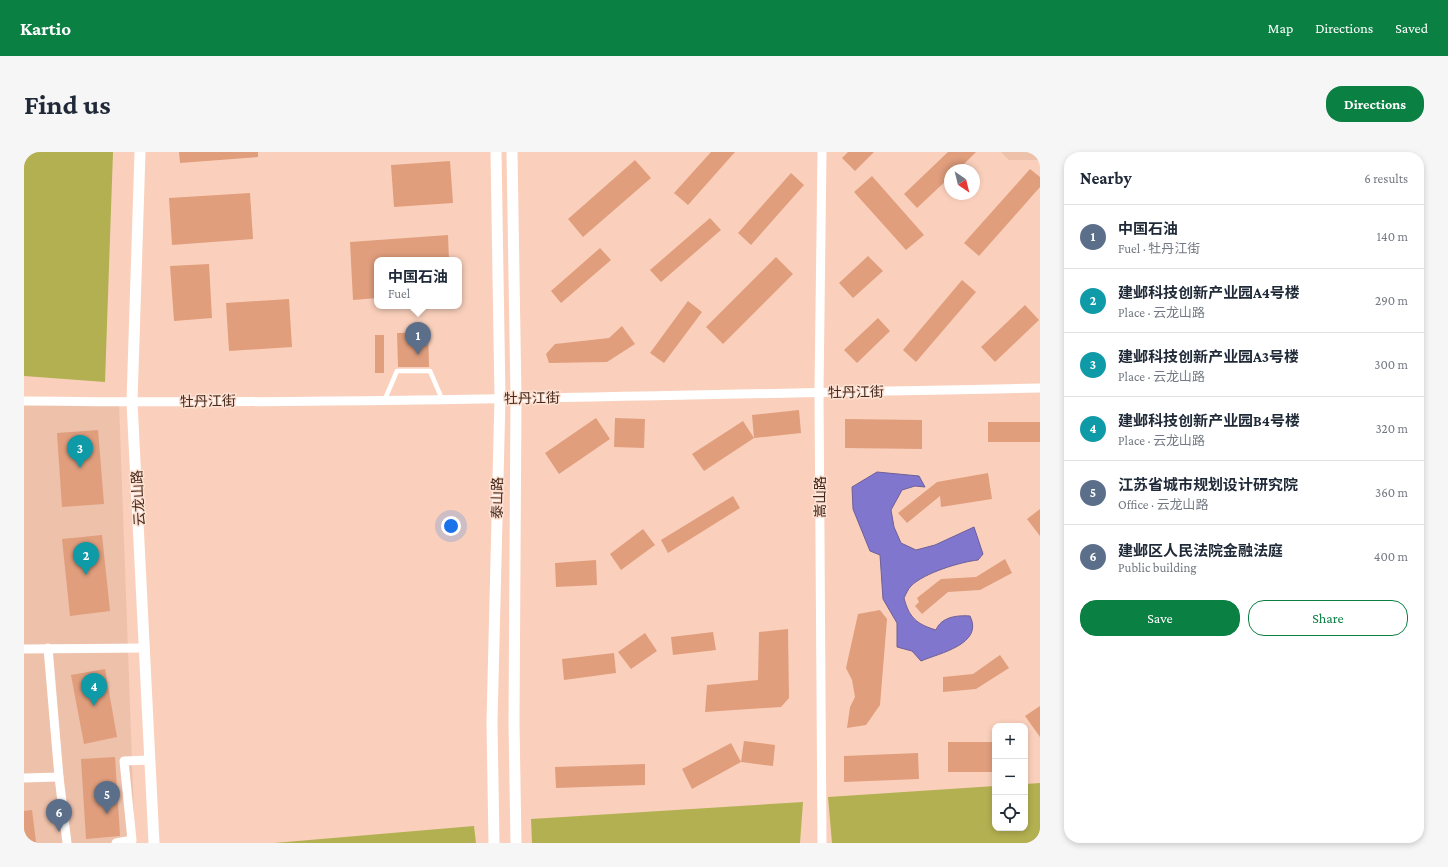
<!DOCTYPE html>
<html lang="en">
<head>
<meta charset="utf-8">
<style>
	:root { --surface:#fff; --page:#f6f6f7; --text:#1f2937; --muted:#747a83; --line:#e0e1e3; --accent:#0b8043 }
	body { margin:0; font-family:"Crimson Pro","Noto Sans SC",serif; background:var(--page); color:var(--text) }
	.controls { position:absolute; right:12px; bottom:12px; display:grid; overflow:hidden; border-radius:8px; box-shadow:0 2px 6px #0003 }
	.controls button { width:36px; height:36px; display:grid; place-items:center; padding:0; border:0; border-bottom:1px solid var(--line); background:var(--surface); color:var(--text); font:20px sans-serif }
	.compass { position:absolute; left:920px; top:12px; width:36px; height:36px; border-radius:50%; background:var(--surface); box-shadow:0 2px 6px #0003; rotate:145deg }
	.you { position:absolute; left:427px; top:374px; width:14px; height:14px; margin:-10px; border:3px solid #fff; border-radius:50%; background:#1a73e8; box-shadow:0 0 0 6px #1a73e833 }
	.badge { display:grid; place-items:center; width:26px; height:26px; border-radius:50%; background:var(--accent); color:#fff; font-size:13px; font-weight:700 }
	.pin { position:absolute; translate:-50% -33px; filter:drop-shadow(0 1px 2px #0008) }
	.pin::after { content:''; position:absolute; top:21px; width:14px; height:12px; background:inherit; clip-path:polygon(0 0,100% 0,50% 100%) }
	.popup { position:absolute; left:350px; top:105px; width:88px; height:52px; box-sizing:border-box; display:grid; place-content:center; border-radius:8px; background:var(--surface); filter:drop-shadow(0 1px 3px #0005); font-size:13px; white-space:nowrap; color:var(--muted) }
	.popup b { font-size:15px; color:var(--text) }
	.popup::after { content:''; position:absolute; left:50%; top:100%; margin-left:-8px; border:8px solid transparent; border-top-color:var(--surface) }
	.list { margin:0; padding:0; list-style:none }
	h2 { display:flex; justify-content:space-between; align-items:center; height:52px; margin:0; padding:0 16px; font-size:17px }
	h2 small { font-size:13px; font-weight:400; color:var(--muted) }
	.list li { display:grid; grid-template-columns:26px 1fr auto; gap:12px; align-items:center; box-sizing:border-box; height:64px; padding:0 16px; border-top:1px solid var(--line) }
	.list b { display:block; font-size:15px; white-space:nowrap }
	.list p { margin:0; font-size:13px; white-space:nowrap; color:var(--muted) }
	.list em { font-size:13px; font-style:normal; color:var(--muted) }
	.actions { display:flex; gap:8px; padding:12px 16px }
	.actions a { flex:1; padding:9px 0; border:1px solid var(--accent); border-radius:16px; text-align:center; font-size:14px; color:var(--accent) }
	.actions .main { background:var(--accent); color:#fff }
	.icon { flex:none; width:22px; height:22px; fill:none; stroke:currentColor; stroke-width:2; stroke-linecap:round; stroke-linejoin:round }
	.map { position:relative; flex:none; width:1016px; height:691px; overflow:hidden; border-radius:16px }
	header { display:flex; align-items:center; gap:24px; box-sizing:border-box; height:56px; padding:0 20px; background:var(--accent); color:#fff }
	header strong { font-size:19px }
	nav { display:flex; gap:22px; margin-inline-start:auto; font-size:14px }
	.intro { display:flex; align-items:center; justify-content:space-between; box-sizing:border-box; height:96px; padding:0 24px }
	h1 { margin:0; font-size:28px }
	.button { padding:10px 18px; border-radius:16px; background:var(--accent); color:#fff; font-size:14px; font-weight:700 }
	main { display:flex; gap:24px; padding:0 24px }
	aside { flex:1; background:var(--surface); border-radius:16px; box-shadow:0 2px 6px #0003 }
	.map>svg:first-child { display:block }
	.built { fill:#eec1aa }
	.green { fill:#b3b051 }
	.water { fill:#8076cd; stroke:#6e5f98 }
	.building { fill:#e09e7d }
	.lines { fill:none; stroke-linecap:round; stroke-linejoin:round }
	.service { stroke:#fff; stroke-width:4.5 }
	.minor { stroke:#fff; stroke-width:9 }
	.tertiary { stroke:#fff; stroke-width:11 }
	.labels { text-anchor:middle; stroke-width:3; stroke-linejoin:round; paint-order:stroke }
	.street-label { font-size:14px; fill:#442a1c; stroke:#fee1d3 }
</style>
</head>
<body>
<header>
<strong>Kartio</strong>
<nav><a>Map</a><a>Directions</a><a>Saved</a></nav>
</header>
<div class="intro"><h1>Find us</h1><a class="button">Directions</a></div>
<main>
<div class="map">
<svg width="1016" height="691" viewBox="0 0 1016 691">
	<rect width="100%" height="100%" fill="#fad0bc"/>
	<g class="built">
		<path d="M977 0H1016V8H985Z"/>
		<path d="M0 249 95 250 111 691H0Z"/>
	</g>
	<g class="green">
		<path d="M0 0H89L81 230 0 224Z"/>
		<path d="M1016 631V691H808L804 645 971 634V676H1001V632Z"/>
		<path d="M779 650 776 691H508L507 667Z"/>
		<path d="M450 674 452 691H250Z"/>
	</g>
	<path class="water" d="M853 320 895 324 901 335 891 334 878 338 867 358 870 375 877 391 892 398 911 393 950 375 959 402 954 408C936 410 900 421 887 434 884 437 882 442 880 446 885 465 892 472 912 478 917 465 933 463 946 464 960 492 916 501 897 509L888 499 873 495V471L859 447 856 403 846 399 829 357 828 335Z"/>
	<g class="building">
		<path d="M155 0H234V5L156 11Z"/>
		<path d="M687 0H711L664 53 650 41Z"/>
		<path d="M824 0H850L831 19 818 6Z"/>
		<path d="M924 0H952L934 18H926V25L893 56 880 42Z"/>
		<path d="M611 8 627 26 559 85 544 67Z"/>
		<path d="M426 9 429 51 370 55 367 13Z"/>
		<path d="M1006 17 1016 25V35L955 104 940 91Z"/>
		<path d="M767 21 780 33 727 93 714 81Z"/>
		<path d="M848 24 900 83 882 98 830 40Z"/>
		<path d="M226 41 229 87 148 93 145 46Z"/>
		<path d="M686 66 697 78 637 130 626 118Z"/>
		<path d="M424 83 425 108H353V146L329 148 326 90Z"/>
		<path d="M576 96 587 108 537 151 527 139Z"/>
		<path d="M844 104 859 119 829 146 815 131Z"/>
		<path d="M752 105 769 122 699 192 682 175Z"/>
		<path d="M185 112 188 166 150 169 146 114Z"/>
		<path d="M938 128 952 140 892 210 879 198Z"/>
		<path d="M265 147 268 195 205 199 202 151Z"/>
		<path d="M664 149 678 160 640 211 626 201Z"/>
		<path d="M1001 153 1015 168 971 210 957 195Z"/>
		<path d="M854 166 866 179 833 211 820 198Z"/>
		<path d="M598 174 611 192 583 210 525 211 522 202 531 192 585 186Z"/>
		<path d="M404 180 405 215H374L373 181Z"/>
		<rect x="351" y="183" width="9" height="38"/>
		<path d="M775 258 777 281 730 286 728 263Z"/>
		<path d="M572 266 586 287 535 322 521 301Z"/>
		<path d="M591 266 621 267 620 296 590 295Z"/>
		<path d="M821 267 898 268V297L821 296Z"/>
		<path d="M719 269 730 286 680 319 668 302Z"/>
		<rect x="964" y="270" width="52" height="20"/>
		<path d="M74 278 80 352 38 355 33 281Z"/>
		<path d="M964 321 968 347 917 355 916 344 883 371 874 361 913 330Z"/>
		<path d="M709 344 716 356 644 401 637 388Z"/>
		<path d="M1016 357V384L1003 367Z"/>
		<path d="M619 377 631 393 597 418 586 402Z"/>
		<path d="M78 383 86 459 46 464 38 387Z"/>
		<path d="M981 407 988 421 956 438 924 440 898 462 891 454 895 450 893 446 917 427 952 425Z"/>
		<path d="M572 408 573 433 532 435 531 411Z"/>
		<path d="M856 458 863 467 856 553 842 573 823 576 826 555 831 545 828 528 822 516 834 462Z"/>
		<path d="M764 477 765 546 757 555 681 560 683 533 734 528 735 480Z"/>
		<path d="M689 480 692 498 649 503 647 485Z"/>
		<path d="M621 481 633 499 607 517 594 500Z"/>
		<path d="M590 501 592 521 540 528 538 507Z"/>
		<path d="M976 503 985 516 952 537 919 540V525L949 522Z"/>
		<path d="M81 517 93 585 60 592 47 523Z"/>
		<path d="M1016 554V585L1001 564Z"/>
		<path d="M720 589 751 593 749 614 717 610Z"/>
		<rect x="924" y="590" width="47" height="30"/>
		<path d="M707 591 717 610 668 637 658 617Z"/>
		<path d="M894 601 895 627 820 630V604Z"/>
		<path d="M91 605 96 684 62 687 57 607Z"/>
		<path d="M621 612V633L532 636 531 615Z"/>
		<path d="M8 658 12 690 0 691V659Z"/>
	</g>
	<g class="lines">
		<path class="service" d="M361 247 373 219H406L418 247"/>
		<g class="minor">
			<path d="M798 0 795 240 798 691"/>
			<path d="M0 249C339 253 677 242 1016 236"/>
			<path d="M24 496 35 625 43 691"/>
			<path d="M0 497 121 496"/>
			<path d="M0 626 35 625"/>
			<path d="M92 691 108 688 100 609 126 608"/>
		</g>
		<g class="tertiary">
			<path d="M116 0 108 250 130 691"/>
			<path d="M488 0 492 246 490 571 492 691"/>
			<path d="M470 691 468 570 476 246 472 0"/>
		</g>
	</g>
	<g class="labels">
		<g class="street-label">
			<text transform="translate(832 240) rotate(-1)" y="5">牡丹江街</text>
			<text transform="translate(508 246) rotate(-1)" y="5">牡丹江街</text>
			<text transform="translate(184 249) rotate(-1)" y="5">牡丹江街</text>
			<text transform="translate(796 345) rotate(-90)" y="5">嵩山路</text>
			<text transform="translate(114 346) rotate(-93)" y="5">云龙山路</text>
			<text transform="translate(473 346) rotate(-89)" y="5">泰山路</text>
		</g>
	</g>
</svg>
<div class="controls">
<button>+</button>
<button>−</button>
<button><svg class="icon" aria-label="locate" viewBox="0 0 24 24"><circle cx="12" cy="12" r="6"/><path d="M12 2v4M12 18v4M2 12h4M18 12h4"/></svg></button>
</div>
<svg class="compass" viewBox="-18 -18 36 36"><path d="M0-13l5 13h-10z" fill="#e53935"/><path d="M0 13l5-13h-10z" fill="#747a83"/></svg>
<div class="you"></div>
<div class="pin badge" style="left:394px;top:203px;background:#5c6f8a">1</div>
<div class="popup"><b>中国石油</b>Fuel</div>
<div class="pin badge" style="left:62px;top:423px;background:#0f9aa8">2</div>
<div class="pin badge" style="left:56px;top:316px;background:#0f9aa8">3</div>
<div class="pin badge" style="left:70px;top:554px;background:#0f9aa8">4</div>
<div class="pin badge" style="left:83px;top:662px;background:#5c6f8a">5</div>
<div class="pin badge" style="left:35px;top:680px;background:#5c6f8a">6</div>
</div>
<aside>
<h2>Nearby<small>6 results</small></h2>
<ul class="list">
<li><span class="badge" style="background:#5c6f8a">1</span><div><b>中国石油</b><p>Fuel · 牡丹江街</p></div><em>140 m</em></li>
<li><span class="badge" style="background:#0f9aa8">2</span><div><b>建邺科技创新产业园A4号楼</b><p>Place · 云龙山路</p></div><em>290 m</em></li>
<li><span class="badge" style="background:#0f9aa8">3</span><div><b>建邺科技创新产业园A3号楼</b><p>Place · 云龙山路</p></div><em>300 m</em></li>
<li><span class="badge" style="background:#0f9aa8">4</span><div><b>建邺科技创新产业园B4号楼</b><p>Place · 云龙山路</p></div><em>320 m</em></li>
<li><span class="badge" style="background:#5c6f8a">5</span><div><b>江苏省城市规划设计研究院</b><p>Office · 云龙山路</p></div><em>360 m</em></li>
<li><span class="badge" style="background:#5c6f8a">6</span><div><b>建邺区人民法院金融法庭</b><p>Public building</p></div><em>400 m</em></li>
</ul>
<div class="actions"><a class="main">Save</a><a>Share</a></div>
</aside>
</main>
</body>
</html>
